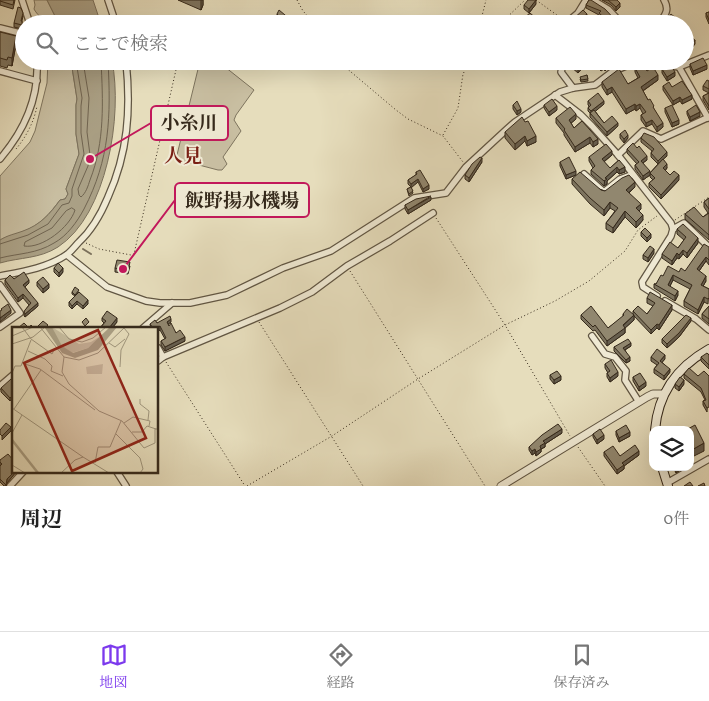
<!DOCTYPE html>
<html lang="ja">
<head>
<meta charset="utf-8">
<style>
	:root { --surface:#fff; --page:#f6f6f6; --text:#222; --muted:#767676; --line:#e0e0e0; --accent:#7c3aed }
	body { margin:0; font-family:Vollkorn,"Noto Serif JP",serif; background:var(--page); color:var(--text) }
	.controls { position:absolute; right:15px; bottom:15px; display:grid; overflow:hidden; border-radius:10px; box-shadow:0 5px 20px #0002 }
	.controls button { width:45px; height:45px; display:grid; place-items:center; padding:0; border:0; border-bottom:1px solid var(--line); background:var(--surface); color:var(--text); font:25px sans-serif }
	.list { margin:0; padding:0; list-style:none }
	h2 { display:flex; justify-content:space-between; align-items:center; height:65px; margin:0; padding:0 20px; font-size:21px }
	h2 small { font-size:16px; font-weight:400; color:var(--muted) }
	.icon { flex:none; width:28px; height:28px; fill:none; stroke:currentColor; stroke-width:2; stroke-linecap:round; stroke-linejoin:round }
	.map { position:relative; flex:none; width:709px; height:486px; overflow:hidden }
	.search { position:absolute; background:var(--surface); box-shadow:0 5px 20px #0002; left:15px; right:15px; top:15px; height:55px; display:flex; align-items:center; gap:12px; box-sizing:border-box; padding:0 18px; border-radius:28px; color:var(--muted); font-size:19px }
	.sheet { height:145px; background:var(--surface) }
	nav { display:flex; justify-content:space-around; align-items:center; box-sizing:border-box; height:70px; border-top:1px solid var(--line); background:var(--surface); font-size:14px; color:var(--muted) }
	nav a { display:grid; justify-items:center; gap:2px }
	nav .on { color:var(--accent) }
	.map>svg:first-child { display:block }
	.green { fill:#c8bea1; stroke:#7e745e }
	.water { fill:#aaa085; stroke:#7b705b }
	.lines { fill:none; stroke-linecap:round; stroke-linejoin:round }
	.shore { stroke:#706450; stroke-width:1 }
	.stream { stroke:#7b705b; stroke-width:2 }
	.minor-casing { stroke:#615643; stroke-width:8 }
	.tertiary-casing { stroke:#615643; stroke-width:9 }
	.secondary-casing { stroke:#35291b; stroke-width:10 }
	.path { stroke:#35291b; stroke-width:1; stroke-dasharray:1 2.5; stroke-linecap:butt }
	.minor { stroke:#efe9d3; stroke-width:5.5 }
	.tertiary { stroke:#efe9d3; stroke-width:7 }
	.secondary { stroke:#efe9d3; stroke-width:8 }
	.wall { fill:#7d745f; stroke:#35291b }
	.shaded-wall { fill:#665e4e; stroke:#35291b }
	.building { fill:#91876f; stroke:#35291b }
	.labels { text-anchor:middle; stroke-width:4; stroke-linejoin:round; paint-order:stroke }
	.neighbourhood-label { font-size:19px; font-weight:bold; fill:#7a1f14; stroke:#efe9d3 }
	.inset-river { fill:none; stroke:#aaa085; stroke-width:2.5 }
	.inset-road { fill:none; stroke:#9f957c; stroke-width:1 }
	.view { fill:#8f2418; fill-opacity:0.15; stroke:#8f2418; stroke-width:2.5 }
	.inset-edge { fill:none; stroke:#35291b; stroke-width:2.5 }
	.leader { fill:none; stroke:#c2185b; stroke-width:2 }
	.callout-dot { fill:#c2185b; stroke:#efe9d3; stroke-width:2 }
	.callout { fill:#efe9d3; stroke:#c2185b; stroke-width:2 }
	.callout-label { font-size:19px; text-anchor:middle; font-weight:bold; fill:#35291b }
</style>
</head>
<body>
<div class="map">
<svg width="709" height="486" viewBox="0 0 709 486">
	<rect width="100%" height="100%" fill="#e6ddbc"/>
	<filter id="stains"><feTurbulence type="fractalNoise" baseFrequency=".004" numOctaves="4"/><feColorMatrix values="0 0 0 0 .2 0 0 0 0 .09 0 0 0 0 .02 0 0 0 .5 -.17"/></filter>
	<radialGradient id="worn" r=".72"><stop offset=".6" stop-color="#630" stop-opacity="0"/><stop offset="1" stop-color="#630" stop-opacity=".3"/></radialGradient>
	<g class="green">
		<path d="M34 0H47L59 24H44C43 18 37 15 34 9L35 5Z"/>
		<path d="M48 61H71L77 99 76 105V134L79 154 66 189 68 194 65 199 60 200C50 213 42 223 27 230 18 234 9 235 0 240V176L30 142 35 131 47 83Z"/>
		<path d="M200 61 220 63 254 90 236 115 234 120 241 131 223 157 227 164 222 170H218L176 159Z"/>
	</g>
	<g class="water">
		<path d="M47 0H93L101 24H59Z"/>
		<path d="M71 61H112C123 115 107 215 58 247 39 259 21 257 0 263V240C8 235 15 234 23 231 40 225 50 214 60 200L65 199 68 194 66 189 79 154 76 134V105L77 99Z"/>
	</g>
	<g class="lines">
		<g class="shore">
			<path d="M83 61 89 98 87 132 90 155 88 166 78 189 79 195 81 197C86 193 88 186 90 180 105 142 103 101 101 61"/>
			<path d="M72 208 75 210C70 227 42 249 24 246L25 242 52 228 66 211Z"/>
			<path d="M0 244 28 235 48 224 62 205 69 203 72 196V189L84 154 81 133V106L82 98 76 61"/>
			<path d="M0 258C20 253 36 254 54 243 67 236 77 222 84 209 110 159 111 116 108 61"/>
		</g>
		<path class="stream" d="M83 249 91 254"/>
		<g class="minor-casing">
			<g id="minor">
				<path d="M22 0 30 24"/>
				<path d="M108 0 116 24"/>
				<path d="M593 0 608 9 622 24"/>
				<path d="M565 24 578 13 586 0"/>
				<path d="M659 24C665 15 670 10 664 0"/>
				<path d="M0 28 24 34"/>
				<path d="M564 61 561 72 573 88"/>
				<path d="M679 67 708 118"/>
				<path d="M0 71 37 81"/>
				<path d="M555 95 581 115 592 126 618 155 671 223 673 229 671 236 642 282 643 287 657 296"/>
				<path d="M618 155 643 131 661 139 709 117"/>
				<path d="M0 159C24 131 39 99 37 61"/>
				<path d="M584 174 604 192 620 179 631 175"/>
				<path d="M673 229 684 223 709 247"/>
				<path d="M67 255 107 287 146 301 160 303H190L227 295 283 268 331 251 414 198 446 193 466 167 506 130 515 122 560 92 573 88 595 85 612 72 633 63 643 62 679 67 709 55"/>
				<path d="M0 276C21 272 47 268 66 255 71 252 75 246 79 242 93 229 101 214 108 197 128 153 131 109 126 61"/>
				<path d="M0 285 20 313 0 327"/>
				<path d="M665 301 696 319 709 330"/>
				<path d="M143 328 172 303"/>
				<path d="M592 336 605 354 615 357 626 371 625 380 639 402"/>
				<path d="M158 348 163 357"/>
				<path d="M158 361 163 357 280 308 312 292 347 266 390 241 433 213"/>
				<path d="M0 386 14 374"/>
				<path d="M117 472 126 486"/>
				<path d="M667 483 709 459"/>
				<path d="M10 486 23 472"/>
			</g>
		</g>
		<g class="tertiary-casing">
			<path id="tertiary" d="M501 486 647 397 653 394H664"/>
		</g>
		<g class="secondary-casing">
			<g id="secondary">
				<path d="M655 430C658 394 677 367 709 349"/>
				<path d="M662 467 668 486"/>
			</g>
		</g>
		<g class="path">
			<path d="M297 0 303 11 315 24"/>
			<path d="M536 0 561 18"/>
			<path d="M480 24 486 0"/>
			<path d="M500 24 525 0"/>
			<path d="M338 61 396 110 408 119 443 136 463 162"/>
			<path d="M443 135 458 108 463 74 470 61"/>
			<path d="M16 149C26 137 34 122 37 106"/>
			<path d="M436 218 505 325 570 436"/>
			<path d="M675 220 709 197"/>
			<path d="M86 243 99 249 131 255 134 254 178 61"/>
			<path d="M350 271 485 486"/>
			<path d="M259 322 363 486"/>
			<path d="M166 362 245 486"/>
			<path d="M578 447 605 486"/>
			<path d="M247 486 332 436 418 379 505 325 555 301 589 281 625 251 638 230 657 216"/>
		</g>
		<use href="#minor" class="minor"/>
		<use href="#tertiary" class="tertiary"/>
		<use href="#secondary" class="secondary"/>
	</g>
	<g class="wall">
		<path d="M0 0H15L13 9 0 5Z"/>
		<path d="M178 0H203V5L201 10Z"/>
		<path d="M589 0 619 24H607L599 17V15L586 8V5Z"/>
		<path d="M602 0H617L620 7 616 11 611 5Z"/>
		<path d="M536 4 529 13 524 9V5Z"/>
		<path d="M709 12V24L706 17V13Z"/>
		<path d="M277 14 291 24H276V22L278 19 277 18Z"/>
		<path d="M23 16 22 21V29L14 27V23Z"/>
		<path d="M0 32 16 44 12 66 8 65 7 68 0 66Z"/>
		<path d="M685 41 695 44 689 51 685 49Z"/>
		<path d="M567 61H585V65L578 73 571 67 568 70 567 69Z"/>
		<path d="M596 63 609 67 605 71 604 69 601 71 596 66Z"/>
		<path d="M690 64 707 69 693 75 690 68Z"/>
		<path d="M635 68 647 71 658 80 643 91 648 100 654 109 663 127 657 132 652 124 646 127 641 120V115L643 114 640 108 636 111 635 109 626 114 612 92 607 95 602 87V82L628 84 638 78 635 72Z"/>
		<path d="M662 69 675 76 667 81 662 73Z"/>
		<path d="M587 75 588 81 581 82 580 79Z"/>
		<path d="M709 81V93L703 90V86Z"/>
		<path d="M663 86 672 87 692 99 682 104 680 101 673 105 663 90Z"/>
		<path d="M709 93V110L703 100V96Z"/>
		<path d="M588 101 604 104 595 111 604 123 618 126 607 136 590 117V113L588 111V108L589 106 588 105Z"/>
		<path d="M513 105 521 112 517 115 513 109Z"/>
		<path d="M544 105 557 110 549 116 544 108Z"/>
		<path d="M665 108 679 124 672 127 665 112Z"/>
		<path d="M687 111 700 116 690 121 687 114Z"/>
		<path d="M556 118 576 119 571 123 574 128 582 121 598 144 593 147 590 143 575 152 564 135V133L556 123Z"/>
		<path d="M525 122 536 142 527 146 525 141 515 150 505 138V132Z"/>
		<path d="M620 134 628 138 624 143 620 138Z"/>
		<path d="M641 138 667 156 663 159 667 168 665 171 670 175 679 180 661 199 649 187V183L653 180 650 177V173L658 164 651 157V153L652 151 641 142Z"/>
		<path d="M637 148 647 160 643 163 650 175 643 180 635 169V165L637 164 627 153V149Z"/>
		<path d="M612 155 604 162 610 168 619 160 625 172 619 174 617 172 607 181V184L604 186 591 174V170L593 168 589 161V157Z"/>
		<path d="M482 162 469 182 465 179V175Z"/>
		<path d="M560 162 576 175 566 179 560 166Z"/>
		<path d="M416 172 429 189 423 192 418 182 411 187 413 193 409 196 407 189 411 187 408 184V180L416 175Z"/>
		<path d="M572 179 605 191 635 187 629 193 641 209 639 211 643 220 636 228 625 217 613 233 606 229V223L615 211 610 208 604 216 590 204 572 184Z"/>
		<path d="M709 198V240L685 219V214L703 217 708 213 704 207V202Z"/>
		<path d="M431 200 408 214 405 209V205Z"/>
		<path d="M677 229 698 243 687 258 683 254 679 259 677 258 672 265 662 258V254L678 248 684 240 677 234Z"/>
		<path d="M641 232 651 238 647 242 641 236Z"/>
		<path d="M709 247V265L706 261 699 271 706 281 703 286 709 289 708 304 704 302 698 314 684 306V301L690 289 673 280 670 286 678 295 675 301 654 288V284H656L663 276 685 271Z"/>
		<path d="M654 253 648 262 643 259V255Z"/>
		<path d="M130 266 128 274 115 272V268Z"/>
		<path d="M54 268 63 272 59 277 54 272Z"/>
		<path d="M14 279 29 283 25 287 38 306 25 317 24 316V312L29 305 23 298 18 302 5 284V280Z"/>
		<path d="M37 282 49 288 43 293 37 286Z"/>
		<path d="M72 292H79L88 304 83 309 77 304 72 309 69 306V302L75 296 72 294Z"/>
		<path d="M647 298 672 310 659 330 657 328 651 334 634 316V320L625 328V333L607 346 595 330 593 331 581 319V315L608 328 623 317V314L633 315V311L647 314 653 306 647 303Z"/>
		<path d="M709 306V324L702 318V314Z"/>
		<path d="M102 318 117 322 112 328H100L104 323 102 321Z"/>
		<path d="M691 321 679 337 667 348 662 343V339Z"/>
		<path d="M171 322 168 324 169 326 185 341 165 351 161 345V341L165 339 160 330 158 328H151L150 324 157 323Z"/>
		<path d="M631 346 625 350 630 361 626 363 614 351V347Z"/>
		<path d="M709 355V369L701 361V357Z"/>
		<path d="M651 357 665 359 662 362 670 372 664 380 654 373V369L657 365 651 361Z"/>
		<path d="M605 364 618 376 610 382 607 377V373H608L605 368Z"/>
		<path d="M684 374 698 376H709L707 412 703 405V401L705 400 701 392 684 378Z"/>
		<path d="M550 375 561 380 554 384 550 379Z"/>
		<path d="M633 377 646 386 639 391 633 381Z"/>
		<path d="M14 382 10 401 1 392V388Z"/>
		<path d="M675 384H684L679 391 675 388Z"/>
		<path d="M616 431 630 436 619 442 616 435Z"/>
		<path d="M562 433 545 444V447L541 449V452L536 456 535 453 532 455 529 450V447Z"/>
		<path d="M593 434 604 439 597 444 593 437Z"/>
		<path d="M604 452 620 456 639 455 624 466V469L617 474 604 456Z"/>
		<path d="M0 460 14 472H16L7 483 6 486H4L0 482Z"/>
		<path d="M673 467H680V470L676 473Z"/>
	</g>
	<g class="shaded-wall">
		<path d="M201 0H203V5L201 10Z"/>
		<path d="M536 0V4L529 13V9Z"/>
		<path d="M620 3V7L616 11V7Z"/>
		<path d="M587 14V18L582 22V18Z"/>
		<path d="M16 36V44L12 66V58Z"/>
		<path d="M695 40V44L689 51V48Z"/>
		<path d="M571 61V67L568 70V65Z"/>
		<path d="M583 61H585V65L578 73V67Z"/>
		<path d="M609 64V67L605 71V68Z"/>
		<path d="M707 65V69L693 75V71Z"/>
		<path d="M675 72V76L667 81V77Z"/>
		<path d="M658 75V80L641 92V87Z"/>
		<path d="M612 87V92L607 95V90Z"/>
		<path d="M692 95V99L682 104V100Z"/>
		<path d="M680 97V101L673 105V101Z"/>
		<path d="M604 101V104L591 115V111Z"/>
		<path d="M635 104V109L626 114V109Z"/>
		<path d="M640 104V108L636 111V106Z"/>
		<path d="M557 106V110L549 116V112Z"/>
		<path d="M521 109V112L517 115V111Z"/>
		<path d="M700 112V116L690 121V117Z"/>
		<path d="M576 114V119L569 125V120Z"/>
		<path d="M652 120V124L646 127V123Z"/>
		<path d="M679 120V124L672 127V123Z"/>
		<path d="M618 123V126L607 136V132Z"/>
		<path d="M663 123V127L657 132V127Z"/>
		<path d="M628 135V138L624 143V139Z"/>
		<path d="M525 136V141L515 150V144Z"/>
		<path d="M536 136V142L527 146V141Z"/>
		<path d="M590 137V143L575 152V147Z"/>
		<path d="M598 139V144L593 147V142Z"/>
		<path d="M612 151V155L602 163V159Z"/>
		<path d="M667 152V156L658 164V161Z"/>
		<path d="M647 156V160L641 164V161Z"/>
		<path d="M482 158V162L469 182V178Z"/>
		<path d="M667 164V168L663 173V168Z"/>
		<path d="M617 167V172L607 181V184L604 186 605 178Z"/>
		<path d="M625 167V172L619 174V170Z"/>
		<path d="M576 171V175L566 179V175Z"/>
		<path d="M650 171V175L643 180V176Z"/>
		<path d="M679 175V180L661 199V195Z"/>
		<path d="M418 179V182L411 188V184Z"/>
		<path d="M635 182V187L626 195V190Z"/>
		<path d="M429 185V189L423 192V189Z"/>
		<path d="M431 197V200L408 214V210Z"/>
		<path d="M610 202V208L604 216V210Z"/>
		<path d="M641 204V209L636 214V208Z"/>
		<path d="M625 211V217L613 233V228Z"/>
		<path d="M643 215V220L636 228V222Z"/>
		<path d="M651 234V238L647 242V238Z"/>
		<path d="M698 238V243L687 258V253Z"/>
		<path d="M654 249V253L648 262V258Z"/>
		<path d="M683 250V254L679 259V255Z"/>
		<path d="M677 253V258L672 265V261Z"/>
		<path d="M706 257V261L697 274V269Z"/>
		<path d="M63 268V272L59 277V273Z"/>
		<path d="M673 275V280L668 290V285Z"/>
		<path d="M706 276V281L701 290V285Z"/>
		<path d="M29 280V283L23 289V285Z"/>
		<path d="M49 284V288L43 293V289Z"/>
		<path d="M678 291V295L675 301V296Z"/>
		<path d="M23 294V298L18 302V298Z"/>
		<path d="M704 297V302L698 314V310Z"/>
		<path d="M88 300V304L83 309V306Z"/>
		<path d="M77 301V304L72 309V306Z"/>
		<path d="M38 303V306L25 317V314Z"/>
		<path d="M672 305V310L659 330V325Z"/>
		<path d="M11 310V313L0 322V318Z"/>
		<path d="M634 315V320L624 329 625 328V333L607 346V341Z"/>
		<path d="M117 318V322L112 328H109Z"/>
		<path d="M691 318V321L679 337 667 348V344Z"/>
		<path d="M171 319V322L167 325V322Z"/>
		<path d="M657 324V328L651 334V330Z"/>
		<path d="M160 326V330L158 332V328Z"/>
		<path d="M185 337V341L165 351V347Z"/>
		<path d="M631 343V346L623 351V348Z"/>
		<path d="M665 355V359L660 365V361Z"/>
		<path d="M630 357V361L626 363V360Z"/>
		<path d="M670 369V372L664 380V376Z"/>
		<path d="M618 372V376L610 382V378Z"/>
		<path d="M561 376V380L554 384V380Z"/>
		<path d="M684 380V384L679 391V387Z"/>
		<path d="M646 382V386L639 391V387Z"/>
		<path d="M14 394V397L10 401V398Z"/>
		<path d="M11 427V431L2 440V436Z"/>
		<path d="M562 429V433L545 444V447L541 449V452L536 456V452L543 441Z"/>
		<path d="M630 432V436L619 442V438Z"/>
		<path d="M604 435V439L597 444V440Z"/>
		<path d="M704 443V451L690 458V451Z"/>
		<path d="M535 449V453L532 455V451Z"/>
		<path d="M639 451V455L624 466V469L617 474V470L622 463Z"/>
		<path d="M676 467H680V470L676 473Z"/>
		<path d="M14 472H16L7 483 6 486 7 479Z"/>
	</g>
	<g class="building">
		<path d="M0 0H14L13 5 0 1Z"/>
		<path d="M528 0H536L529 9 524 5Z"/>
		<path d="M589 0H591L605 9 619 24H611L599 13 601 11 586 5Z"/>
		<path d="M608 0H617L620 3 616 7Z"/>
		<path d="M18 7 21 8 23 13 21 21H22V25L14 23Z"/>
		<path d="M279 10 291 20 288 23 287 22 285 24H278L276 22 280 17 277 14Z"/>
		<path d="M583 10 587 14 582 18 587 24H573L571 21Z"/>
		<path d="M709 12V20L706 13Z"/>
		<path d="M530 13 538 20 535 24H523L526 20 524 18Z"/>
		<path d="M671 14 678 20 675 24H663Z"/>
		<path d="M553 15 560 20 557 24H547Z"/>
		<path d="M645 17 650 21 648 24H640Z"/>
		<path d="M0 32 16 36 12 58 8 57 7 60 0 58Z"/>
		<path d="M689 36 695 40 689 48 685 45V41Z"/>
		<path d="M703 58 707 65 693 71 690 64Z"/>
		<path d="M567 61H571L568 65 567 63Z"/>
		<path d="M572 61H583L578 67Z"/>
		<path d="M598 61H606L609 64 605 68 604 66 601 68 596 63Z"/>
		<path d="M642 63 647 71 653 67 658 75 641 87 648 100 650 99 654 106 653 107 663 123 657 127 652 120 646 123 641 115 646 112 640 104 636 106 635 104 626 109 612 87 607 90 602 82 619 69 628 84 640 77 635 68Z"/>
		<path d="M666 66 672 67 675 72 667 77 662 69Z"/>
		<path d="M587 75 588 79 581 80 580 77Z"/>
		<path d="M707 80 709 81V89L703 86Z"/>
		<path d="M682 81 692 95 682 100 680 97 673 101 663 86 669 82 672 87Z"/>
		<path d="M598 93 604 101 591 111 588 108 591 105 588 101Z"/>
		<path d="M709 93V106L703 96Z"/>
		<path d="M552 99 557 106 549 112 544 105Z"/>
		<path d="M517 101 521 109 517 111 513 105Z"/>
		<path d="M672 105 679 120 672 123 665 108Z"/>
		<path d="M696 105 700 112 690 117 687 111Z"/>
		<path d="M570 107 576 114 569 120 574 128 582 121 598 139 593 142 590 137 575 147 564 130 565 129 556 118Z"/>
		<path d="M594 110 604 123 612 116 618 123 607 132 590 113Z"/>
		<path d="M522 117 525 122 528 121 536 136 527 141 525 136 515 144 505 132Z"/>
		<path d="M625 130 628 135 624 139 620 134Z"/>
		<path d="M644 133 654 137 667 152 658 161 651 153 654 149 641 138Z"/>
		<path d="M633 143 637 148 639 146 647 156 641 161 650 171 643 176 635 165 639 162 627 149Z"/>
		<path d="M606 144 612 151 602 159 610 168 619 160 625 167 619 170 617 167 605 178 607 179 604 181 591 170 595 166 589 157Z"/>
		<path d="M480 157 482 158 469 178 465 175 472 164Z"/>
		<path d="M569 157 576 171 566 175 560 162Z"/>
		<path d="M663 159 667 164 663 168 670 175 674 171 679 175 661 195 649 183 655 178 650 173Z"/>
		<path d="M420 170 429 185 423 189 418 179 411 184 408 180 417 174 416 172Z"/>
		<path d="M580 172 601 190 605 191 622 178 629 175 635 182 626 190 641 204 636 208 643 215 636 222 625 211 613 228 606 223 618 208 610 202 604 210 590 198 572 179Z"/>
		<path d="M411 187 413 191 409 194 407 189Z"/>
		<path d="M431 196 408 210 405 205 416 199Z"/>
		<path d="M709 198V209L704 202Z"/>
		<path d="M694 207 703 217 709 213V235L685 214Z"/>
		<path d="M683 224 698 238 687 253 683 250 679 255 677 253 672 261 662 254 670 242 678 248 686 237 677 229Z"/>
		<path d="M645 228 651 234 647 238 641 232Z"/>
		<path d="M704 244 709 247V260L706 257 697 269 706 276 701 285 709 289V298L708 299 704 297 698 310 684 301 692 285 673 275 668 285 678 291 675 296 654 284H656L661 275 663 276 668 266 679 272 681 268 685 271Z"/>
		<path d="M650 246 654 249 648 258 643 255Z"/>
		<path d="M117 260 130 262 128 271 115 268Z"/>
		<path d="M58 263 63 268 59 273 54 268Z"/>
		<path d="M24 272 29 280 23 285 38 303 25 314 24 312 25 310 31 303 23 294 18 298 5 280 10 275 14 279Z"/>
		<path d="M43 277 49 284 43 289 37 282Z"/>
		<path d="M75 287 79 290 75 295 72 292Z"/>
		<path d="M79 292 88 300 83 306 77 301 72 306 69 302Z"/>
		<path d="M650 292 672 305 659 325 657 324 651 330 633 311 638 306 647 314 655 303 647 298Z"/>
		<path d="M8 304 11 310 0 318V311L2 310 1 309Z"/>
		<path d="M591 306 608 328 624 315 623 314 627 309 634 315 623 325 625 328 607 341 595 325 593 327 581 315Z"/>
		<path d="M709 306V319L702 314Z"/>
		<path d="M107 311 117 318 109 328H100L106 321 102 318Z"/>
		<path d="M686 315 691 318 679 333 667 344 662 339Z"/>
		<path d="M170 316 171 319 167 322 169 326 171 323 176 333 180 330 185 337 165 347 161 341 166 338 160 326 157 328H153L150 324 155 320 157 323Z"/>
		<path d="M86 318 89 322 85 326 82 322Z"/>
		<path d="M43 321 48 325 45 328H36Z"/>
		<path d="M24 323 29 328 31 325 34 328H18Z"/>
		<path d="M628 339 631 343 623 348 630 357 626 360 614 347Z"/>
		<path d="M657 349 665 355 660 361 670 369 664 376 654 369 659 363 651 357Z"/>
		<path d="M707 353 709 355V365L701 357Z"/>
		<path d="M611 360 618 372 610 378 607 373 610 371 605 364Z"/>
		<path d="M689 368 698 376 704 371 709 376V407L707 408 703 401 706 400 701 388 684 374Z"/>
		<path d="M557 371 561 376 554 380 550 375Z"/>
		<path d="M640 373 646 382 639 387 633 377Z"/>
		<path d="M680 377 684 380 679 387 675 384Z"/>
		<path d="M11 379 14 382V394L10 398 1 388Z"/>
		<path d="M6 423 11 427 2 436 0 434V430Z"/>
		<path d="M558 424 562 429 543 441 545 443 540 446 541 449 536 452 535 449 532 451 529 447 542 435Z"/>
		<path d="M626 425 630 432 619 438 616 431Z"/>
		<path d="M695 425 704 443 690 451V430H686Z"/>
		<path d="M600 429 604 435 597 440 593 434Z"/>
		<path d="M635 445 639 451 622 463 624 465 617 470 604 452 613 446 620 456Z"/>
		<path d="M8 454 14 461V472L7 479 6 485 0 479V466L2 464 0 462V460Z"/>
		<path d="M690 482 693 486H684Z"/>
		<path d="M704 483 705 486H698Z"/>
	</g>
	<g class="labels">
		<g class="neighbourhood-label">
			<text x="183" y="162">人見</text>
		</g>
	</g>
	<g transform="translate(12 327)">
		<rect width="146" height="146" fill="#e6ddbc"/>
		<path d="M40 0 67 17 79 15 92 7 76 21 60 26 49 19ZM91 37 90 47H75L74 40Z" fill="#c8bea1"/>
		<path d="M40 0 50 19 61 26 76 21 98 0H105L86 23 63 31 50 26 33 1Z" fill="#aaa085"/>
		<path class="inset-river" d="M0 113 26 146"/>
		<path class="inset-road" d="M10 0 19 12 40 27 43 21M28 0 52 30 67 33 86 26 113 0M47 0 57 12 70 15 81 11 94 0M0 9 21 0M97 16 103 20 113 12M0 17 21 10 33 0M16 24 33 32 40 39 39 44 51 49M52 30 50 45 57 57 87 84 110 94 132 121 143 116V102H147M10 36 28 42 83 83M108 40 109 23 117 7 112 1M0 46 3 39H9L19 13M128 72V77L137 84 136 93M0 81 71 130M2 82 29 43M112 96 121 90 138 94 137 99M120 105H130L135 99 144 102M0 106 10 88M104 107 128 131 131 142 128 146M83 136 86 120H98L109 94M0 138 13 146M49 146 63 133 71 130 97 146"/>
		<path class="view" d="M86 3 134 111 60 144 12 36Z"/>
		<rect width="146" height="146" class="inset-edge"/>
	</g>
	<path class="leader" d="M90 159L151 123M123 269L175 200"/>
	<g class="callout-dot">
		<circle cx="90" cy="159" r="5"/>
		<circle cx="123" cy="269" r="5"/>
	</g>
	<g class="callout">
		<rect x="151" y="106" width="77" height="34" rx="5"/>
		<rect x="175" y="183" width="134" height="34" rx="5"/>
	</g>
	<g class="callout-label">
		<text x="189" y="129">小糸川</text>
		<text x="242" y="207">飯野揚水機場</text>
	</g>
	<rect width="100%" height="100%" filter="url(#stains)"/>
	<rect width="100%" height="100%" fill="url(#worn)"/>
</svg>
<div class="controls">
<button><svg class="icon" aria-label="layers" viewBox="0 0 24 24"><path d="M12 4l9 5-9 5-9-5zM3 14l9 5 9-5"/></svg></button>
</div>
<div class="search"><svg class="icon" aria-label="search" viewBox="0 0 24 24"><circle cx="10" cy="10" r="6"/><path d="M15 15l6 6"/></svg>ここで検索</div>
</div>
<section class="sheet">
<h2>周辺<small>0件</small></h2>
<ul class="list">
</ul>
</section>
<nav>
<a class="on"><svg class="icon" aria-label="map" viewBox="0 0 24 24"><path d="M3 6l6-2 6 2 6-2v14l-6 2-6-2-6 2zM9 4v14M15 6v14"/></svg>地図</a>
<a><svg class="icon" aria-label="directions" viewBox="0 0 24 24"><path d="M12 3l9 9-9 9-9-9zM9 14v-3h6M13 9l2 2-2 2"/></svg>経路</a>
<a><svg class="icon" aria-label="saved" viewBox="0 0 24 24"><path d="M7 4h10v16l-5-4-5 4z"/></svg>保存済み</a>
</nav>
</body>
</html>
